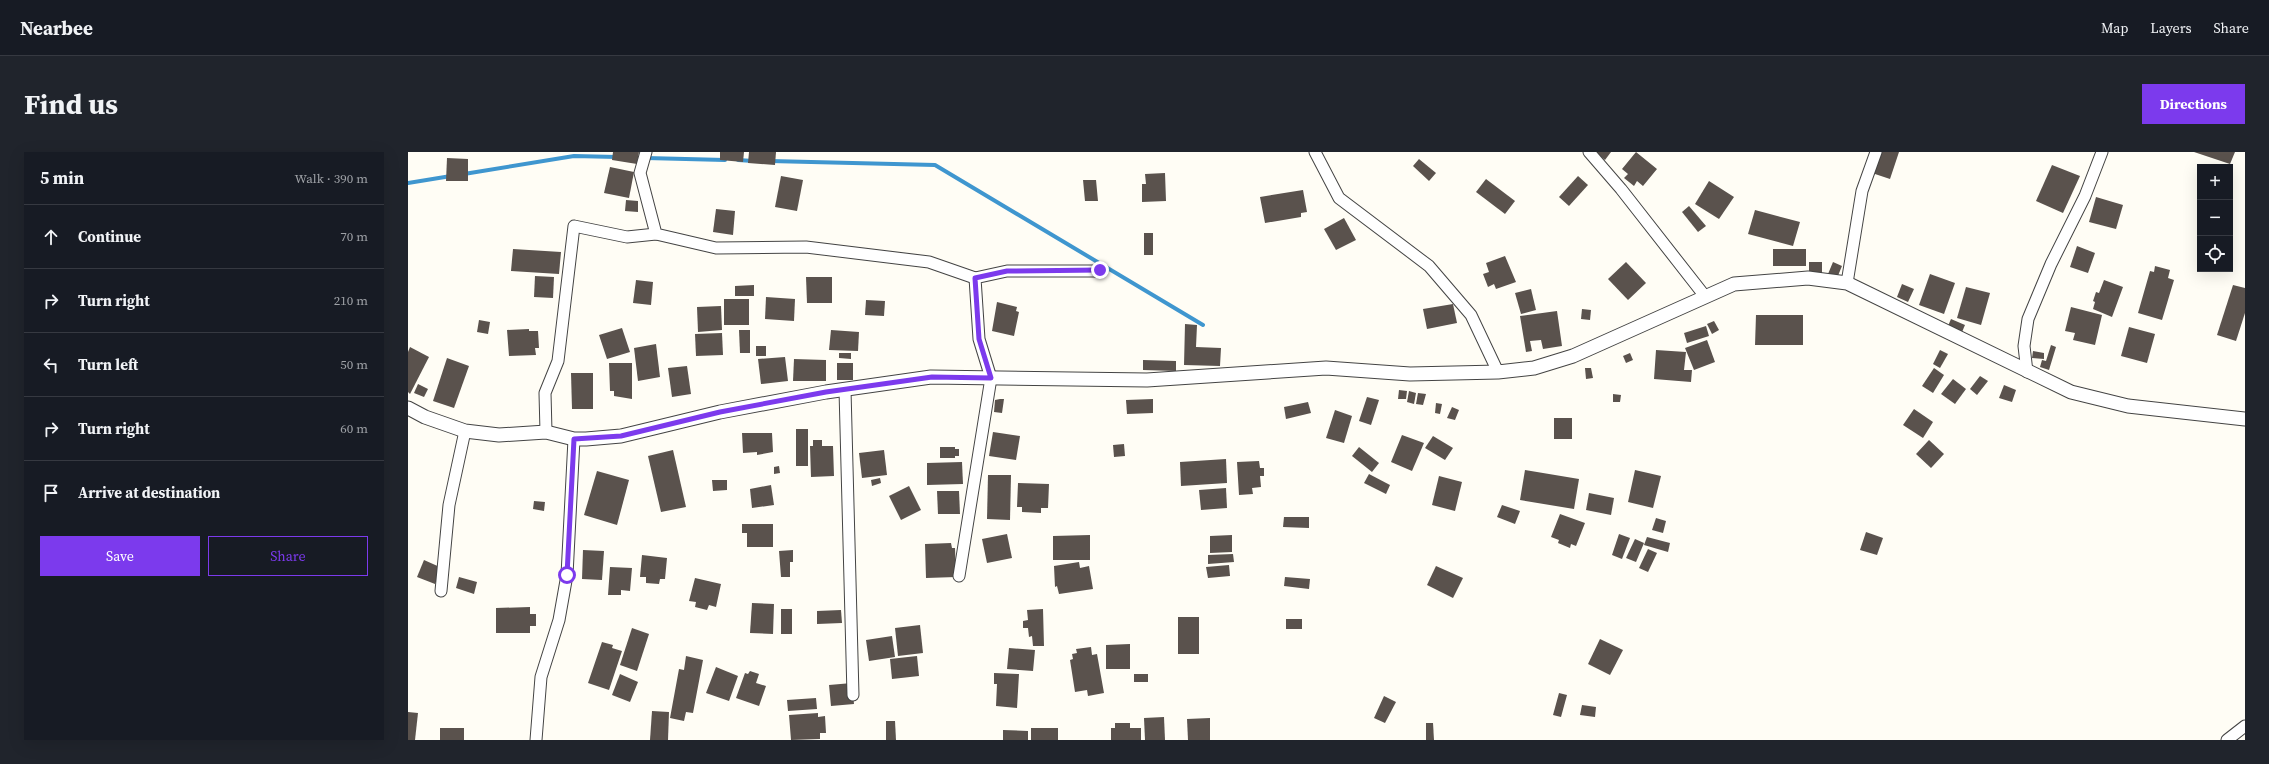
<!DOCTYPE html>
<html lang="en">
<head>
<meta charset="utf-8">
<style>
	:root { --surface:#171b24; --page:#20242c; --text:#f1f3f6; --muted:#9ea1a6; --line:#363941; --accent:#7c3aed }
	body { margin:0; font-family:"Source Serif 4",serif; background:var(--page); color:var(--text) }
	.controls { position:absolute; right:12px; top:12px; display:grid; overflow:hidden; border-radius:0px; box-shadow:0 4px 16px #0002 }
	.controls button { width:36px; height:36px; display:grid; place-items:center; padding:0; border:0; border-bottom:1px solid var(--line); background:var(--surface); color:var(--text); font:20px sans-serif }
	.stop { position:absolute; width:12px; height:12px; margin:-9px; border:3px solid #7c3aed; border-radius:50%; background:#fff }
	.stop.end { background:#7c3aed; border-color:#fff; box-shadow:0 1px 4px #0008 }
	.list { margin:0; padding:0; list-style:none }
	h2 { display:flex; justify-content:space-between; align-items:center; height:52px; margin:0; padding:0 16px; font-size:17px }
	h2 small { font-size:13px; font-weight:400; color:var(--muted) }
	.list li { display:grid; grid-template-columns:26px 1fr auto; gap:12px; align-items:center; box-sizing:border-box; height:64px; padding:0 16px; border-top:1px solid var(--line) }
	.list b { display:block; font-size:15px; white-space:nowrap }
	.list em { font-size:13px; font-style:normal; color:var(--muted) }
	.actions { display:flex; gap:8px; padding:12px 16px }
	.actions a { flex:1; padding:9px 0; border:1px solid var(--accent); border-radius:0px; text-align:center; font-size:14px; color:var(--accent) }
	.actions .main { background:var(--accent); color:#fff }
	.icon { flex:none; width:22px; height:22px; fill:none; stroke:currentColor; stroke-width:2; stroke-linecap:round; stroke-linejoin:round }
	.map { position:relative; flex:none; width:1837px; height:588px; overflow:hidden; border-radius:0px }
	header { display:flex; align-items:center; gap:24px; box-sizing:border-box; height:56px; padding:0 20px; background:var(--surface); border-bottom:1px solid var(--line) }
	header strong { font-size:19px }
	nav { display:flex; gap:22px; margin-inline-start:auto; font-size:14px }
	.intro { display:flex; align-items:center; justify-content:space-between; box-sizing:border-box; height:96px; padding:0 24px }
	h1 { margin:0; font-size:28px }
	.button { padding:10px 18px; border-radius:0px; background:var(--accent); color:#fff; font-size:14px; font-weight:700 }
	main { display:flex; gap:24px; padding:0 24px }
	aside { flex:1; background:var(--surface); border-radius:0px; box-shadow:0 4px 16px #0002 }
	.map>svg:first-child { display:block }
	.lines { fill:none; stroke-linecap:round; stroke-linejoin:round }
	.stream { stroke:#3f96cf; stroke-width:4 }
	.building { fill:#5a524d }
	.minor-casing { stroke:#444; stroke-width:13 }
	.tertiary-casing { stroke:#444; stroke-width:15 }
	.minor { stroke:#fff; stroke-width:11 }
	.tertiary { stroke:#fff; stroke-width:13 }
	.route { stroke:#7c3aed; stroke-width:5 }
</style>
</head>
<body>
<header>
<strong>Nearbee</strong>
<nav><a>Map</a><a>Layers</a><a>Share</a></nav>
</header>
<div class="intro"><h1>Find us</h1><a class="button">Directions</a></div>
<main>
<aside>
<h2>5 min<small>Walk · 390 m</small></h2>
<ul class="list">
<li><svg class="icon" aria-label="ahead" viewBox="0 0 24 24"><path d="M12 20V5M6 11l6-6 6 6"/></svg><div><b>Continue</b></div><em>70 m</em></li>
<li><svg class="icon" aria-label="right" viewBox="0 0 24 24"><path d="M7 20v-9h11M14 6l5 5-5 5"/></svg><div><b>Turn right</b></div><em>210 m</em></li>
<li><svg class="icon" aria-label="left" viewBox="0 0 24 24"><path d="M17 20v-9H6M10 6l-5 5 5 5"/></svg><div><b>Turn left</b></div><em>50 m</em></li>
<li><svg class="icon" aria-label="right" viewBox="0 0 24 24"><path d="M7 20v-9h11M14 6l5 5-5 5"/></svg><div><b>Turn right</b></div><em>60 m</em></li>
<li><svg class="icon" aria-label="arrive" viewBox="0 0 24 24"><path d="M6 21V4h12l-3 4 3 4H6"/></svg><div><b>Arrive at destination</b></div></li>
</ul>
<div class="actions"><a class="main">Save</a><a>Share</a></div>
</aside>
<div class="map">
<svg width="1837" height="588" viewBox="0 0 1837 588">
	<rect width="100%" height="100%" fill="#fffdf5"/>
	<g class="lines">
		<g class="stream">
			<path d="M238 6 317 8"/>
			<path d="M330 8 345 9"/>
			<path d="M362 9 527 13 795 173"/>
			<path d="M56 22 166 4 209 5"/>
			<path d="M0 31 43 24"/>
		</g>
	</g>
	<g class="building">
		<path d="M205 0H231L229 12 204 8Z"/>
		<path d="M312 0H336L335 10 312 8Z"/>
		<path d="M341 0H368L367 13 340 11Z"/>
		<path d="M1187 0H1203L1197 8Z"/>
		<path d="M1228 0 1249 17 1235 34 1229 29 1226 34 1216 26 1220 22 1214 17Z"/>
		<path d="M1471 0H1491L1482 27 1464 21Z"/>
		<path d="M1786 0H1827L1822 12Z"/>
		<path d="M39 6 60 7V29H38Z"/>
		<path d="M1011 7 1028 21 1021 29 1005 14Z"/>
		<path d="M1644 13 1672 24 1655 61 1628 49Z"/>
		<path d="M202 15 226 20 221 46 196 41Z"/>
		<path d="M757 21 758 49 734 50V32H738L737 22Z"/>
		<path d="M373 24 395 28 389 59 367 55Z"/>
		<path d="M1170 24 1180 33 1161 54 1151 45Z"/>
		<path d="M1078 27 1107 49 1097 62 1068 40Z"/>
		<path d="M675 28H688L690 49H677Z"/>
		<path d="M1301 29 1326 45 1311 67 1287 52Z"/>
		<path d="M895 38 899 60 893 61V65L857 71 852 45Z"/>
		<path d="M1688 45 1715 53 1708 77 1681 70Z"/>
		<path d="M218 48 230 49V60L217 59Z"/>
		<path d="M1281 54 1298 74 1290 80 1274 60Z"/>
		<path d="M308 57 327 59 325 83 305 80Z"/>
		<path d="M1347 58 1392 70 1385 94 1340 82Z"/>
		<path d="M936 66 948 88 928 98 916 77Z"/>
		<rect x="736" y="81" width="9" height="22"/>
		<path d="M1669 94 1687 101 1680 121 1662 115Z"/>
		<path d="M105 97 153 100 151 122 103 119Z"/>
		<rect x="1365" y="97" width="33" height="17"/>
		<path d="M1097 104 1108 130 1088 137 1086 132 1080 135 1075 122 1081 120 1078 111Z"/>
		<path d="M1218 110 1238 131 1220 148 1200 127Z"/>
		<rect x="1401" y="110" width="13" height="13"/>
		<path d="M1425 110 1434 114 1429 126 1420 122Z"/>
		<path d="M1747 114 1762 118 1760 126 1766 128 1754 168 1730 161 1742 119 1746 120Z"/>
		<path d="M1522 122 1547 131 1536 162 1511 153Z"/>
		<path d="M127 124 146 125 145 146 126 145Z"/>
		<path d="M398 125H424V151H399Z"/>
		<path d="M228 128 245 130 243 153 225 151Z"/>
		<path d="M1696 128 1715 135 1704 165 1685 157 1687 150 1685 149 1688 140 1691 141Z"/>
		<path d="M1494 132 1506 137 1500 150 1489 145Z"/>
		<path d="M346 133V144H327V134Z"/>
		<path d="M1825 133 1837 136V161L1828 189 1809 183Z"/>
		<path d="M1558 135 1582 141 1573 173 1549 166Z"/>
		<path d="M1123 137 1128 158 1113 162 1107 141Z"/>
		<path d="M358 145 387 147 386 169 357 167Z"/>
		<rect x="316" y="147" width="25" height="26"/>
		<path d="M458 148 477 149 476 164 457 163Z"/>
		<path d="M589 150 609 155 608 159 611 160 606 184 584 179Z"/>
		<path d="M1045 152 1049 171 1019 177 1015 157Z"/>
		<path d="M313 154 314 178 290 180 289 155Z"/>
		<path d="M1663 155 1694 163 1687 193 1665 188 1667 181 1657 179Z"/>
		<path d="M1174 157 1183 158 1182 168 1173 167Z"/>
		<path d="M1149 159 1154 194 1135 197 1133 188 1122 189 1124 199 1118 200 1112 164Z"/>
		<path d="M1348 163H1395V193H1347Z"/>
		<path d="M1543 167 1557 173 1554 180 1540 174Z"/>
		<path d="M71 168 82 170 80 182 69 180Z"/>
		<path d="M1306 169 1311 178 1304 182 1299 172Z"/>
		<path d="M777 172 789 173 788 195 813 196 812 214 776 213Z"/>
		<path d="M1298 174 1301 184 1279 191 1276 181Z"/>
		<path d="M1721 175 1747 182 1739 211 1713 204Z"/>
		<path d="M214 176 222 200 199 207 191 183Z"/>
		<path d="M121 177V179H130L131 196H127L128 203 101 204 99 178Z"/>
		<path d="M331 178H342V201H332Z"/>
		<path d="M423 178 451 180 450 199 421 198Z"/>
		<path d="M314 181 315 203 288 204 287 182Z"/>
		<path d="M1299 188 1307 210 1286 218 1277 196Z"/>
		<path d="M248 192 252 225 230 229 226 196Z"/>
		<path d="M1643 193 1648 195 1641 218 1632 215 1634 208 1638 209Z"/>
		<rect x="348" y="194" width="10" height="10"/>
		<path d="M2 195 21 205 2 242 0 240V200Z"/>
		<path d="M1248 198 1278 200 1276 218H1284L1283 230 1246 227Z"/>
		<path d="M1532 198 1540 202 1532 216 1525 212Z"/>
		<path d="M1625 199 1636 201V207L1624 206Z"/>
		<path d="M431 201H443V207L431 206Z"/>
		<path d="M1222 201 1225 208 1218 211 1215 204Z"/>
		<path d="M377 205 380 229 353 232 350 207Z"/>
		<path d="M39 206 61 214 46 256 25 249Z"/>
		<path d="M386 207 418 208V229H385Z"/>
		<path d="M735 208 768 209V219L735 218Z"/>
		<path d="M201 211H224V247L206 244V239H202Z"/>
		<rect x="429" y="211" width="16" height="17"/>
		<path d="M279 214 283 242 264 245 260 216Z"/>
		<path d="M1177 216H1183L1185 226 1178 227Z"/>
		<path d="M1526 216 1536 223 1525 241 1514 234Z"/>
		<path d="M163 221H185V257H164Z"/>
		<path d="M1572 224 1580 229 1569 243 1562 237Z"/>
		<path d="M1545 227 1558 237 1547 252 1533 242Z"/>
		<path d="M10 232 20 237 16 245 6 241Z"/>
		<path d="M1596 233 1608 238 1604 250 1591 246Z"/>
		<path d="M991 238 999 239 998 247H990Z"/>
		<path d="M1001 239 1008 241 1006 252 999 250Z"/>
		<path d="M1010 241 1018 242 1015 253 1008 252Z"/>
		<path d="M1205 242 1213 243 1212 250H1205Z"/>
		<path d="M959 245 971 248 963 273 951 269Z"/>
		<path d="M592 247H596L594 261 586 260 587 248Z"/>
		<path d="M745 247V261L719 262 718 248Z"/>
		<path d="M900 250 903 261 878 267 876 255Z"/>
		<path d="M1028 251 1034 252 1032 262 1027 261Z"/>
		<path d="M1044 255 1051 258 1047 268 1039 266Z"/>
		<path d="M1506 257 1525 270 1515 286 1495 273Z"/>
		<path d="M927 258 944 264 936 291 918 286Z"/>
		<rect x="1146" y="266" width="18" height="21"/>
		<rect x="388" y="277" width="12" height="37"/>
		<path d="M585 280 612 284 608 308 581 304Z"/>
		<path d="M334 281H364L365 300 349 303V300L335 301Z"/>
		<path d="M994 283 1016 291 1004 319 983 310Z"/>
		<path d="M1025 284 1045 296 1037 308 1017 296Z"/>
		<path d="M405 288H414V294H425L426 324 403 325 402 294H405Z"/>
		<path d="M1521 288 1536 302 1523 316 1508 302Z"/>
		<path d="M716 292 717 304 706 305 705 293Z"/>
		<path d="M532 295H547V297H551V304H547V306H532Z"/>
		<path d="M951 295 971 311 964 320 944 304Z"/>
		<path d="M265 298 278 355 253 360 240 304Z"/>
		<path d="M476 298 479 323 454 326 451 301Z"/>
		<path d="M818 307 819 331 773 334 772 310Z"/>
		<path d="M851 309 852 316H856V324H852L853 335 844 336 845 342 831 343 829 310Z"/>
		<path d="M554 310 555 332 519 333V311Z"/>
		<path d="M371 314 372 321 366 322V315Z"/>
		<path d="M1117 318 1171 327 1166 357 1112 348Z"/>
		<path d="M1227 318 1253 324 1245 356 1220 350Z"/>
		<path d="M189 319 221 328 209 373 176 363Z"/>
		<path d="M961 322 982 333 978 342 956 331Z"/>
		<path d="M580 323H603L602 368 579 367Z"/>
		<path d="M1031 324 1054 330 1047 359 1024 353Z"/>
		<path d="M472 326 473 331 464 334 463 328Z"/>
		<path d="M304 328H319V338L305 339Z"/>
		<path d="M610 331 641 332 640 356H633V361L614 360V355H609Z"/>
		<path d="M363 333 366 353 344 356 342 337Z"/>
		<path d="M501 334 513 358 493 368 481 344Z"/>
		<path d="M818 336 819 356 793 358 791 338Z"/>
		<path d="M529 339H551L552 362H530Z"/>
		<path d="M1181 341 1206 346 1203 363 1178 358Z"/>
		<path d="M126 349 137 350 136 359 125 357Z"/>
		<path d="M1094 353 1112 359 1107 372 1089 365Z"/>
		<path d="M1152 362 1177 371 1168 394 1163 392 1162 396 1150 391 1151 388 1143 385Z"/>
		<path d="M876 365H901V376L875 375Z"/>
		<path d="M1248 366 1258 369 1255 381 1244 378Z"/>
		<path d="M334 372H365V395H339V381H334Z"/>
		<path d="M1458 380 1475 386 1469 403 1452 398Z"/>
		<path d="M599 382 604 406 579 411 574 387Z"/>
		<path d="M1211 382 1222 386 1214 407 1204 403Z"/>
		<path d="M682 383V408H645V384Z"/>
		<path d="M824 383V400L802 401V384Z"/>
		<path d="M1239 385 1262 391 1260 400 1236 393Z"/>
		<path d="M1227 387 1236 391 1228 410 1218 406Z"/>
		<path d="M543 391 544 396H547L548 425 518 426 517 392Z"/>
		<path d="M1240 397 1249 401 1240 420 1231 416Z"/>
		<path d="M175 398 196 399 194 428 174 427Z"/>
		<path d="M385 398V410H382V425H373L371 399Z"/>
		<path d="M825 402 826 410 800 412V403Z"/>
		<path d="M234 403 259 406 257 427H252L251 432 238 431V425H232Z"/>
		<path d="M16 408 34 416 27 432 9 425Z"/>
		<path d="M671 410 672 416 681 414 685 437 651 442 649 434 647 435 646 414Z"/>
		<path d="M821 413 822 424 800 426 798 415Z"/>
		<path d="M1028 414 1055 426 1045 446 1019 433Z"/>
		<path d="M202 415 224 416 222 439 213 438V443H200Z"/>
		<path d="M51 425 69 430 66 442 48 436Z"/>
		<path d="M877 425 902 427 901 437 876 434Z"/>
		<path d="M287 426 313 432 308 455 301 453 299 458 287 455 288 450 281 449Z"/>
		<path d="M344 451 366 452 365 482 342 481Z"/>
		<path d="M122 455V462H128V474H122V481H88V456Z"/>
		<rect x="373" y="457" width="11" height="25"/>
		<path d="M635 457 636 494H625L624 484 621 485 620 476H615V469L620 468 619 458Z"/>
		<path d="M433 458 434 471 409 472V459Z"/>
		<rect x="770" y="465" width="21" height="37"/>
		<rect x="878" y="467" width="16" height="10"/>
		<path d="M512 473 515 501 490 504 487 476Z"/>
		<path d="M224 476 241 482 229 519 212 513Z"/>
		<path d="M484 484 487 505 461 509 458 488Z"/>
		<path d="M1192 487 1215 498 1202 523 1180 512Z"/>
		<path d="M194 490 205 493 204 496 214 499 201 538 180 531Z"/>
		<path d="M722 492V517H698V493Z"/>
		<path d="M683 495 684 503 689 502 696 541 680 544 679 538 667 540 662 508 665 507 664 502 669 501 668 497Z"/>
		<path d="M601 496 627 498 625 519 599 517Z"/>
		<path d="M278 504 295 508 285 561 278 560 276 569 262 566 271 517 276 518Z"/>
		<path d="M509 504 511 524 484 527 482 507Z"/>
		<path d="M308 515 330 524 321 549 298 541Z"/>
		<path d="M342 519 351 522 348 531 358 534 351 554 328 546 337 521 340 522Z"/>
		<path d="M586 521 611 522 609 556 588 554 589 532H586Z"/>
		<path d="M212 522 230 530 222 550 204 543Z"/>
		<rect x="726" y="522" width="14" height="8"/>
		<path d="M444 531 446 552 423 554 421 533Z"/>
		<path d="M1151 541 1159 543 1153 565 1145 563Z"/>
		<path d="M976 544 988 550 977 571 966 566Z"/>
		<path d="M408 546 409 557 380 559 379 548Z"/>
		<path d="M1174 553 1188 555 1187 565 1172 563Z"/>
		<path d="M244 559 261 560 260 588H242Z"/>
		<path d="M0 560 10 561 7 588H0Z"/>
		<path d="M410 561V565L417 564 418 581H412V587L383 588 381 563Z"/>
		<path d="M756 565 757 588H737L736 566Z"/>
		<path d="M802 566V588H780L779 567Z"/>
		<path d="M478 569H487L488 588H478Z"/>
		<path d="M707 571H722V576H733V588H703V576H707Z"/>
		<path d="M1018 571H1025L1026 588H1018Z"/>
		<rect x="32" y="576" width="24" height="12"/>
		<rect x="623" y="576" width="27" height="12"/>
		<path d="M595 578 620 579V588H595Z"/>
	</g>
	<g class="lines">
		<g class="minor-casing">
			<g id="minor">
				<path d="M238 0 232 21 248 82 308 96 398 95 521 110 567 126"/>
				<path d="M907 0 931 46 1021 114 1063 163 1090 220"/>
				<path d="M1181 0 1213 37 1296 143"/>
				<path d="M1439 131 1454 39 1468 0"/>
				<path d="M1619 220 1616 194 1620 167 1643 112 1677 44 1694 0"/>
				<path d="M437 238 445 543"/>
				<path d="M138 280 137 241 150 209 166 74 219 85 248 82"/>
				<path d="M551 424 583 226 571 187 567 126 599 119H692"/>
				<path d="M33 439 41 353 57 279"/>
				<path d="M128 588 133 525 151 468 159 423 166 287"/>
				<path d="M1819 588 1837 574"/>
			</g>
		</g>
		<g class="tertiary-casing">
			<path id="tertiary" d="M0 256 17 265 57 279 91 283 138 280 166 287H178L213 284 312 260 418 240 523 225 739 228 918 216 1002 222 1090 220 1126 216 1165 204 1326 132 1400 126 1439 131 1663 240 1720 254 1837 267"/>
		</g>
		<use href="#minor" class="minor"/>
		<use href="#tertiary" class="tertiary"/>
	</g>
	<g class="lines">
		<path class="route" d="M159 423 166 287 213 284 312 260 418 240 524 225 583 226 571 187 567 126 599 119 692 118"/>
	</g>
</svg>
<div class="controls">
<button>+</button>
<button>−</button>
<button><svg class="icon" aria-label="locate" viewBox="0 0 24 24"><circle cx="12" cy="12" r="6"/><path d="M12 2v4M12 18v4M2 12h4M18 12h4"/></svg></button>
</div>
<div class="stop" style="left:159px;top:423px"></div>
<div class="stop end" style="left:692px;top:118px"></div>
</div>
</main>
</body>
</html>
